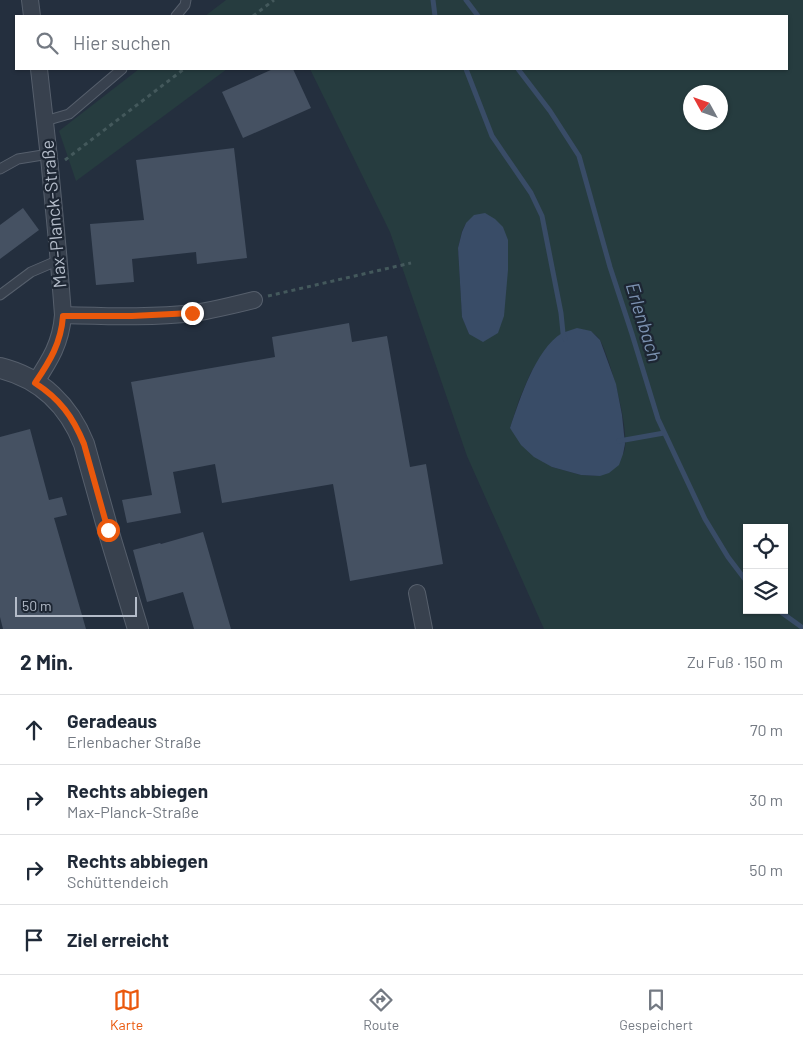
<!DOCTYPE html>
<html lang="de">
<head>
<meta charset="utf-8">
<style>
	:root { --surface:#fff; --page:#f6f6f7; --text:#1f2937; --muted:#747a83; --line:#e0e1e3; --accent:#ea580c }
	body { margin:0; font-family:Barlow,sans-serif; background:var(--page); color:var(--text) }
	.controls { position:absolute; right:15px; bottom:15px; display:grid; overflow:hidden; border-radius:0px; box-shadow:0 1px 4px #0004 }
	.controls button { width:45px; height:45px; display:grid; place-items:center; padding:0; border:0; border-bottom:1px solid var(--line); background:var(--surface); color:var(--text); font:25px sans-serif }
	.compass { position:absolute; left:683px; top:85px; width:45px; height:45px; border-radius:50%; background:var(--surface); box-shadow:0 1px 4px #0004; rotate:310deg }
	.scale { position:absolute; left:15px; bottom:12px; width:122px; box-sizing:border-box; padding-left:5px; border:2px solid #b4bcc9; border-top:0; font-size:14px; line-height:18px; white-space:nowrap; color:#b4bcc9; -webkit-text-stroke:4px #1d2633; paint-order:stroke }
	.stop { position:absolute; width:15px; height:15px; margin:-11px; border:4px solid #ea580c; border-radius:50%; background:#fff }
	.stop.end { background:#ea580c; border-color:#fff; box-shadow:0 1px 5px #0008 }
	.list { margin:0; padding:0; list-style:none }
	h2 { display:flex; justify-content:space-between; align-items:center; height:65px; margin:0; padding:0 20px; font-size:21px }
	h2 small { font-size:16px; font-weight:400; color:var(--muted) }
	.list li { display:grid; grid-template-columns:32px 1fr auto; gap:15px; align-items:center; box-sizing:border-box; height:70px; padding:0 20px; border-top:1px solid var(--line) }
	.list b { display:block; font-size:19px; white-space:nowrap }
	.list p { margin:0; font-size:16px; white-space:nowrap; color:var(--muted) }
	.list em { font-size:16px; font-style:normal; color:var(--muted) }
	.icon { flex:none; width:28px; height:28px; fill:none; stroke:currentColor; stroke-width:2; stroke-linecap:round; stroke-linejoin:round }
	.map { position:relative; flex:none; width:803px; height:629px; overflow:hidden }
	.search { position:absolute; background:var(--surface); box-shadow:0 1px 4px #0004; left:15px; right:15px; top:15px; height:55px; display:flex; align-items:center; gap:12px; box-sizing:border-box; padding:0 18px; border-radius:0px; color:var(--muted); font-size:19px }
	.sheet { height:345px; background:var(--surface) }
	nav { display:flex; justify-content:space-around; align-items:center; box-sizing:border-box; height:70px; border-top:1px solid var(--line); background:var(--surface); font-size:14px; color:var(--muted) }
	nav a { display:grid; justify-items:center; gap:2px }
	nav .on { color:var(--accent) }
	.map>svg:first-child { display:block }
	.green { fill:#263c3f; fill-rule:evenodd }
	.water { fill:#394c67 }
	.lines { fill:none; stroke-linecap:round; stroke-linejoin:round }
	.stream { stroke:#394c67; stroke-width:5 }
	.building { fill:#455162 }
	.service-casing { stroke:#565f6c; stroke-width:11 }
	.minor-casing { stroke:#565f6c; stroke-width:18 }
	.tertiary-casing { stroke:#565f6c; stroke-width:22 }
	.path { stroke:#44595c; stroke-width:3; stroke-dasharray:4 4; stroke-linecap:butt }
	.service { stroke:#38414e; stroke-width:9 }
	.minor { stroke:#38414e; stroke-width:16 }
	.tertiary { stroke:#38414e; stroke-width:20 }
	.route { stroke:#ea580c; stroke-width:6 }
	.labels { text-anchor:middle; stroke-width:4.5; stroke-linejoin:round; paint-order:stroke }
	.street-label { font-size:18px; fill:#b4bcc9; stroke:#1d2633 }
	.water-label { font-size:19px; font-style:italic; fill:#7c92b1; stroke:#1d2633 }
</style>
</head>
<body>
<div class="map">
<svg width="803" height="629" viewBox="0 0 803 629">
	<rect width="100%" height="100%" fill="#242f3e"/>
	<g class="green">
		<path d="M226 0H803V629H544L467 456 390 232 310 69H787V16H205ZM690 92H720V122H690ZM466 223 469 334 462 316 458 248 462 231ZM590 331C594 334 599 337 601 342 610 359 633 439 623 454 618 461 607 470 600 476L581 475 552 467 510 428 519 400 531 372 545 351 553 342ZM747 528H784V610H747Z"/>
		<path d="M139 69H227L76 181 59 131Z"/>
	</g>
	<g class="water">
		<path d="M485 213 495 219 503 227 508 240V270L504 316 498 333 483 342 469 334 462 317 458 248 462 232 466 223 474 215Z"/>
		<path d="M577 328 591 331 600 340 616 384 622 415 625 444 623 454 619 465 609 473 600 476 581 475 552 467 534 457 521 445 510 428C520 399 535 350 562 333 567 331 572 330 577 328Z"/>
	</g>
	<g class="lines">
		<g class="stream">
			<path d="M433 0 435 16"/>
			<path d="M466 0 478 16"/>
			<path d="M466 69 492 136 531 193 542 216 561 313 563 333 565 339"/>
			<path d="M518 69 550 111 579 156 610 267 632 334 658 419 705 519 728 557 747 582"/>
			<path d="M619 441 664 433"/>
			<path d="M778 610 803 628"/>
		</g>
	</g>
	<g class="building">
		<path d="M273 69H293L311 108 243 138 222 92Z"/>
		<path d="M234 148 247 258 197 264 196 252 132 259 134 282 96 285 90 224 144 220 136 160Z"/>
		<path d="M23 208 39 230 0 259V225Z"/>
		<path d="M349 323 352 342 387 336 410 467 426 464 443 564 350 581 333 484 222 503 215 464 173 472 181 513 127 523 122 500 152 495 131 382 275 357 272 337Z"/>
		<path d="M30 429 49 500 62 497 67 515 54 518 86 629H3L0 617V437Z"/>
		<path d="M203 532 231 629H194L183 592 147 602 133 550 160 543 161 544Z"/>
	</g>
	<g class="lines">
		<g class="service-casing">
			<g id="service">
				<path d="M176 16 185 5 186 0"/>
				<path d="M45 121 69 114 122 69"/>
				<path d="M0 169 18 159 49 154"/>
				<path d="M0 295 31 272 59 260"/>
			</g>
		</g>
		<g class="minor-casing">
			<g id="minor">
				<path d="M30 0 32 16"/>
				<path d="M63 315C106 316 151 318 194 313 214 310 234 305 254 300"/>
				<path d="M35 383C50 360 61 343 63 315 57 233 49 151 39 69"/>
				<path d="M417 593 424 629"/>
			</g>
		</g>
		<g class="tertiary-casing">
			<path id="tertiary" d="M0 368C41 378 69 406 84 444L108 530 138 629"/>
		</g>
		<g class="path">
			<path d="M253 16 274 0"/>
			<path d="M65 160 184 69"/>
			<path d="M268 296 411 263"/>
		</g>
		<use href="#service" class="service"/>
		<use href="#minor" class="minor"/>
		<use href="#tertiary" class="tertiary"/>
	</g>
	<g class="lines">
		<path class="route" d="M108 530 84 444C73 417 60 399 35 383 50 361 61 343 63 316H132L192 313"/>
	</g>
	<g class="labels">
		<g class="street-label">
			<text transform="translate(54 214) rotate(-95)" y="6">Max-Planck-Straße</text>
		</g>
		<g class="water-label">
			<text transform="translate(644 322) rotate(73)" y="7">Erlenbach</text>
		</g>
	</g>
</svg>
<div class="controls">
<button><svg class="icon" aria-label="locate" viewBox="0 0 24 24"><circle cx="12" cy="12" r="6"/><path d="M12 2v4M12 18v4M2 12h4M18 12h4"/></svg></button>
<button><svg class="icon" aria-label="layers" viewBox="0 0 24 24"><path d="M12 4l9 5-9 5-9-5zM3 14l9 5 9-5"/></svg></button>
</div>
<svg class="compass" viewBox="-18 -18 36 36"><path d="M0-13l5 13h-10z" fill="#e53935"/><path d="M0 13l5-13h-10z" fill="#747a83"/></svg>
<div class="scale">50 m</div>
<div class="stop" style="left:108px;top:530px"></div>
<div class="stop end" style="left:192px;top:313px"></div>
<div class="search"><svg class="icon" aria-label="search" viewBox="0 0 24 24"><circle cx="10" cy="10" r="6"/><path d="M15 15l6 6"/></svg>Hier suchen</div>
</div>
<section class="sheet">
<h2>2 Min.<small>Zu Fuß · 150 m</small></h2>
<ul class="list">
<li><svg class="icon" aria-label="ahead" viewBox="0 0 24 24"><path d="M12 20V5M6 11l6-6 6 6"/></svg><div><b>Geradeaus</b><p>Erlenbacher Straße</p></div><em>70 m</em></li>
<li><svg class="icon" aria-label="right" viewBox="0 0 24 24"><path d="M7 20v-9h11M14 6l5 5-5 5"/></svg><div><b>Rechts abbiegen</b><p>Max-Planck-Straße</p></div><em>30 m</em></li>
<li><svg class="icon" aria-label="right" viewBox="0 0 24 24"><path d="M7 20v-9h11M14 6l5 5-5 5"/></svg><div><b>Rechts abbiegen</b><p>Schüttendeich</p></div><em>50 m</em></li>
<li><svg class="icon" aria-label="arrive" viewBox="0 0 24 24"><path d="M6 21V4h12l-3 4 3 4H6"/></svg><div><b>Ziel erreicht</b></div></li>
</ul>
</section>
<nav>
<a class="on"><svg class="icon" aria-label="map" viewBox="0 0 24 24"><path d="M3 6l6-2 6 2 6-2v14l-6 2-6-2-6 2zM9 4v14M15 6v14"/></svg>Karte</a>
<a><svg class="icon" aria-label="directions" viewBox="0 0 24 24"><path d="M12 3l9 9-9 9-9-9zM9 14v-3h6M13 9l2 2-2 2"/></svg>Route</a>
<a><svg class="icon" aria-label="saved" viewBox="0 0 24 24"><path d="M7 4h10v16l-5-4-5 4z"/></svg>Gespeichert</a>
</nav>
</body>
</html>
